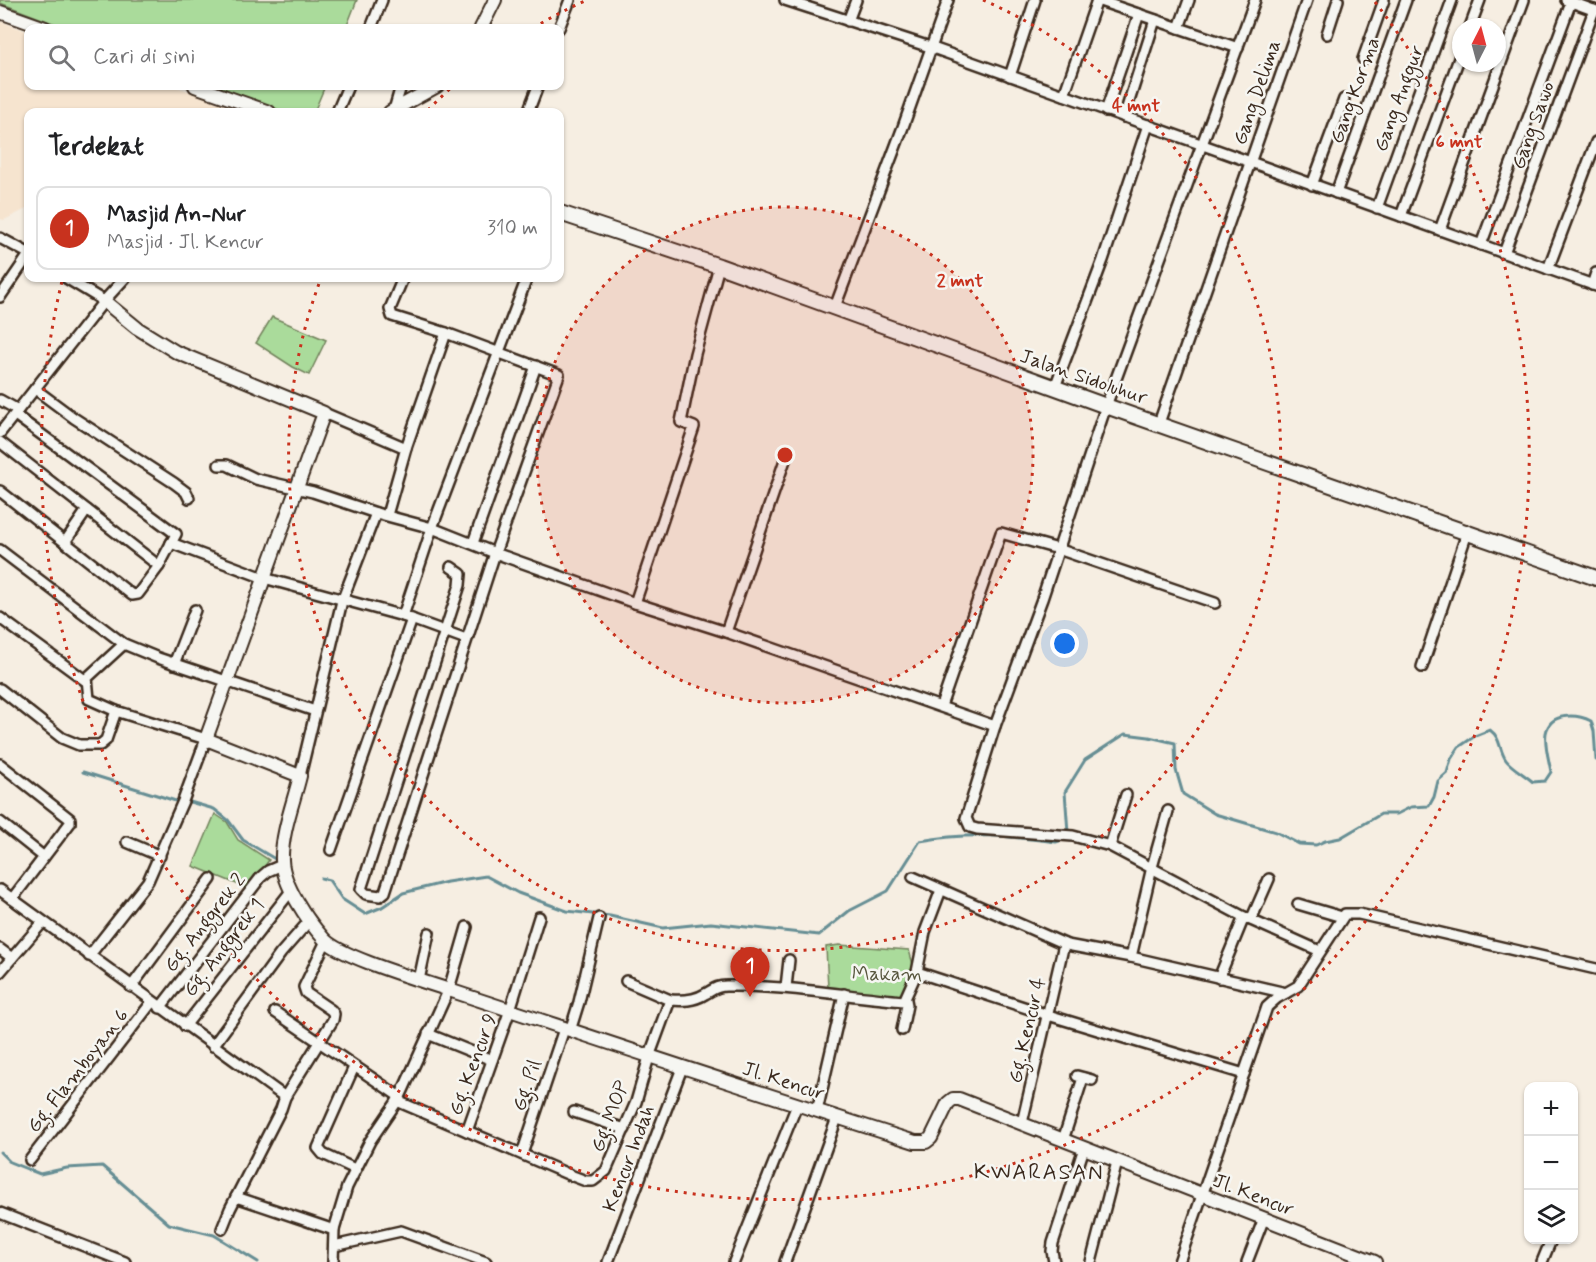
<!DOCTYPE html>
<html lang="id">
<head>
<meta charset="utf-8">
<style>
	:root { --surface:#fff; --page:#f6f6f6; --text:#202124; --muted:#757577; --line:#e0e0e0; --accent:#c8321e }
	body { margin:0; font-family:Mynerve,sans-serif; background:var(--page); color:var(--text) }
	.controls { position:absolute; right:18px; bottom:18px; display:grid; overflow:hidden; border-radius:12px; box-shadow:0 2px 4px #0004 }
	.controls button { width:54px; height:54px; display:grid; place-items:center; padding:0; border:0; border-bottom:2px solid var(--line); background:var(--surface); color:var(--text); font:30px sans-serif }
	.compass { position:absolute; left:1452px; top:18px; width:54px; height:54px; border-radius:50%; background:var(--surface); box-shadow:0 2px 4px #0004; rotate:6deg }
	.you { position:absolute; left:1065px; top:644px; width:21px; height:21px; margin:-15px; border:4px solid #fff; border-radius:50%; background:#1a73e8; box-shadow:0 0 0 9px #1a73e833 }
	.badge { display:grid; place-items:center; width:39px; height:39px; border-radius:50%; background:var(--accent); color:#fff; font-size:20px; font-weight:700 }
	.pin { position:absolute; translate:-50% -50px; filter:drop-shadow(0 2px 3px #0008) }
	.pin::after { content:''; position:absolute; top:32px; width:21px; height:18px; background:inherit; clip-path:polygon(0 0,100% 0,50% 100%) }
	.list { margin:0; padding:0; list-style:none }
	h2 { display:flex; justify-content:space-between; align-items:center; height:78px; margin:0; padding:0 24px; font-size:26px }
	h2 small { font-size:20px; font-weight:400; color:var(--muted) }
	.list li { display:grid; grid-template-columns:39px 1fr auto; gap:18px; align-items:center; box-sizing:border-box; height:84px; margin:0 12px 12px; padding:0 12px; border:2px solid var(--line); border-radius:12px }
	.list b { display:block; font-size:22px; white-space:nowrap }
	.list p { margin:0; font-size:20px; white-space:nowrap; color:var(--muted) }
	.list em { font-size:20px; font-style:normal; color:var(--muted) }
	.icon { flex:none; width:33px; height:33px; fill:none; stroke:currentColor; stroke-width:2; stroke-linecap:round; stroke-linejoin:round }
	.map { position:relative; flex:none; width:1596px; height:1262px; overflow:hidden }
	.search { position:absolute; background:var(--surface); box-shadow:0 2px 4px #0004; left:24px; top:24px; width:540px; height:66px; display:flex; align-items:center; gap:15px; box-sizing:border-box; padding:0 21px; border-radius:12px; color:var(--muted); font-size:22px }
	.panel { position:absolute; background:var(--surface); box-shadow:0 2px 4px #0004; left:24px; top:108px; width:540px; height:174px; border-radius:12px }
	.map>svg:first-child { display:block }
	.built { fill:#f6e4cf }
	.green { fill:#aadb9b; stroke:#72825c; stroke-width:1.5 }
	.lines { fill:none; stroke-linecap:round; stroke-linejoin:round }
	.stream { stroke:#668e94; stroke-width:3 }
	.minor-casing { stroke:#3b2a1e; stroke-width:14 }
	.tertiary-casing { stroke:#3b2a1e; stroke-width:16 }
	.secondary-casing { stroke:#3b2a1e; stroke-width:18 }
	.minor { stroke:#f6f6f2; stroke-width:9 }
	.tertiary { stroke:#f6f6f2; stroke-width:12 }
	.secondary { stroke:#f6f6f2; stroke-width:14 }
	.ring { fill:none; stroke:#c8321e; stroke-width:3; stroke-dasharray:3 6 }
	.labels { text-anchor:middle; stroke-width:5; stroke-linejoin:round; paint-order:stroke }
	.street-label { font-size:20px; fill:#3b2a1e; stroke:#f6f6f2 }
	.park-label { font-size:20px; fill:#57563d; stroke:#f6f6f2 }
	.quarter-label { font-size:22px; letter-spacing:1.5px; fill:#3b2a1e; stroke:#f6f6f2 }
	.centre { fill:#c8321e; stroke:#f6f6f2; stroke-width:3 }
	.ring-label { font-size:18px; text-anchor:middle; font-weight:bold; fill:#c8321e; stroke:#f6f6f2; stroke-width:5; stroke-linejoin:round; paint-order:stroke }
</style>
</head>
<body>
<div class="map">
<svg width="1596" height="1262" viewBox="0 0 1596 1262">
	<rect width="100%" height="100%" fill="#f6eee2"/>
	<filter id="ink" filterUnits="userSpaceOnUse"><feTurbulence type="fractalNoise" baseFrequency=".0167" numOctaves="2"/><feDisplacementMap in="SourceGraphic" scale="12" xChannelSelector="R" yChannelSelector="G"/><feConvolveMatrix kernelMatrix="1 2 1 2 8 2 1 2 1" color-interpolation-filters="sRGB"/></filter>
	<g filter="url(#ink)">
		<path class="built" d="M0 21 28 32V86H174L247 112H28V208L4 220 0 219Z"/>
		<g class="green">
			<path d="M0 0H357L346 28H66L0 3Z"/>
			<path d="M215 86H325L314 112H285Z"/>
			<path d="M272 317 326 340 309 375 293 367 256 343Z"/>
			<path d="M215 814 227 822 238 840 269 860 249 889 193 866Z"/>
			<path d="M839 945 909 950 914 968 902 999 828 988 826 947Z"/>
		</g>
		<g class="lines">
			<g class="stream">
				<path d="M83 772 179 802H190L214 809 228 820 243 840 275 859"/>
				<path d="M321 878 329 880 342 899 365 914 382 907 403 893 447 882 486 876 518 893 567 911 610 916 663 928 711 923 819 935 849 911 888 891 920 841C970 832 1007 836 1056 842L1065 839 1068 832 1065 792 1085 760 1125 734 1149 737 1175 743 1176 770 1183 794 1215 814 1276 832 1299 844 1316 845 1325 841 1340 838 1381 814H1397L1411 807 1429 806 1434 797 1438 781 1447 773 1451 759 1459 747 1475 736 1490 730C1501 738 1499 750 1506 760 1511 767 1525 775 1533 782L1545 781 1551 772C1549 760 1544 744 1546 733 1550 712 1577 714 1591 721L1594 731 1596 760"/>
				<path d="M0 1152 10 1162 40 1174 67 1168 102 1166 169 1224 214 1235 258 1262"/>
			</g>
			<g class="minor-casing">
				<g id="minor">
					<path d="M785 0 930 47 1596 286"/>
					<path d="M1097 0 1238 48"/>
					<path d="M1255 0 1106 406 1042 599 995 726 966 818 970 827 977 829 1073 836 1110 846 1244 917 1320 951"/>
					<path d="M1566 0 1596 11"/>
					<path d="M848 21 856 0"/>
					<path d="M1470 27 1480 0"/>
					<path d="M371 28 382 0"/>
					<path d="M559 28 570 0"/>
					<path d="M1179 28 1189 0"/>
					<path d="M1327 34 1338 0"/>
					<path d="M1363 59 1384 0"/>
					<path d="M1010 76 1035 0"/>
					<path d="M1064 95 1097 0"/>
					<path d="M394 110 401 86"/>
					<path d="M1106 111 1139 14"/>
					<path d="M337 112 348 86"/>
					<path d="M528 112 538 86"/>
					<path d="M1124 117 1155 20"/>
					<path d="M1312 185 1344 99"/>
					<path d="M1336 193 1406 0"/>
					<path d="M1377 208 1452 0"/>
					<path d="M1401 216 1461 53"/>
					<path d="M1440 230 1524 0"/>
					<path d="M0 238 28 253"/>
					<path d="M1481 245 1571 2"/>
					<path d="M1504 253 1594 10"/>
					<path d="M1548 269 1596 142"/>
					<path d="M66 278 104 301"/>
					<path d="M403 278 390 309 392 316 446 333 559 375 495 553 385 892 380 896 366 894 361 889 362 886 460 585 461 574 451 567"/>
					<path d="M1592 285 1596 273"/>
					<path d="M0 297 28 256"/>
					<path d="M835 307 903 127 948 0"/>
					<path d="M1055 387 1103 260 1148 125"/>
					<path d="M35 389 74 418 174 483 186 492 189 498"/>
					<path d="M0 400 18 410"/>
					<path d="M324 413 406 448"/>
					<path d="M1159 423 1307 0"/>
					<path d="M0 433 104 301 125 278"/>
					<path d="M0 442 159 566"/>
					<path d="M219 465H227L256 479 313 492 376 513 432 528 495 553 635 603 726 632 995 726"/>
					<path d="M0 491 132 595 138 594 159 566 176 534 15 415"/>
					<path d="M387 515 406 448 446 333"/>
					<path d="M65 542 87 510"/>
					<path d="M171 543 264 578 403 616 466 639"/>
					<path d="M473 543 536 366"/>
					<path d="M0 550 124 644 158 658 315 711"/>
					<path d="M635 603 694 427 681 422 695 354 719 266"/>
					<path d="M403 616 432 528 527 278"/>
					<path d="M0 618 86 681"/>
					<path d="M726 632 785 460"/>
					<path d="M174 664 195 610"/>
					<path d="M1422 667 1467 533"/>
					<path d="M0 689 62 738 79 745H100L106 740 116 711"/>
					<path d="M941 706 1001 533 1058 549 1215 603"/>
					<path d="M0 764 70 819V823L12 899"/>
					<path d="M300 776 342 601 376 513"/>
					<path d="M0 822 44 857"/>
					<path d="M127 842 160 856"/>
					<path d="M1110 846 1126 795"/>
					<path d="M331 850 412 619"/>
					<path d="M913 877 1067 945 1131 957 1286 993"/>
					<path d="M0 890 285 1097"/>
					<path d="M1298 904 1342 917"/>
					<path d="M1251 920 1269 879"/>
					<path d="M0 949 12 958"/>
					<path d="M89 956 148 881 183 801 206 739 116 711 89 699 87 678 124 644"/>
					<path d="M1131 957 1152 867 1168 811"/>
					<path d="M0 972 43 922"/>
					<path d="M917 972 925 932 941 890"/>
					<path d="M1219 978 1244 917"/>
					<path d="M419 980 429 933"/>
					<path d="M131 987 211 879"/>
					<path d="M786 987 789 960"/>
					<path d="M670 1000C682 1001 694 1001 705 994 713 990 716 986 726 986 786 985 844 996 904 1001L917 972 1048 1015 1244 1074"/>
					<path d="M160 1008 261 877 268 871 282 865"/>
					<path d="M275 1012 400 1097"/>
					<path d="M185 1026 291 891"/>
					<path d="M902 1030 907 1005 906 1000"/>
					<path d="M570 1031 579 1002 599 918"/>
					<path d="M428 1034 492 1060"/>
					<path d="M213 1046 281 953 310 920"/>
					<path d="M354 1067 318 1148 323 1154 355 1169"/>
					<path d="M1077 1076 1092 1080"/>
					<path d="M397 1101 570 1175 586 1181H593L606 1171 636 1102 649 1057 670 1000 626 981"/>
					<path d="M817 1111 844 994"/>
					<path d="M574 1112 625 1129"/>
					<path d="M1022 1123 1064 944"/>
					<path d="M467 1131 510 1010 539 917"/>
					<path d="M1063 1140 1083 1078"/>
					<path d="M522 1154 564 1029"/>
					<path d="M30 1160 152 1002"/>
					<path d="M236 1197 334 1230"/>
					<path d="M0 1213 125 1262"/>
					<path d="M222 1229 230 1209 281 1109 285 1097 333 1020 334 1014 331 1010 306 993 304 987 326 941"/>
					<path d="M334 1246 401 1231 486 1262"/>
					<path d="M333 1262 334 1230 347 1187 370 1141 400 1097 449 989 467 927"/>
					<path d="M608 1262 682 1068"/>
					<path d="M734 1262 797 1105"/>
					<path d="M785 1262 837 1118"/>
					<path d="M1054 1262 1052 1251 1053 1243 1084 1148"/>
					<path d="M1091 1262 1117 1162"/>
					<path d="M1179 1262 1267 1007 1277 998 1298 986 1345 914H1359L1596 969"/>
					<path d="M1247 1262 1264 1218"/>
					<path d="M1542 1262 1551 1240"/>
				</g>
			</g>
			<g class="tertiary-casing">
				<g id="tertiary">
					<path d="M0 12 45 28"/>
					<path d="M481 28 495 0"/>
					<path d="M195 86 269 112"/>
					<path d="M390 112 437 86"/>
					<path d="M104 301 137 328 176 352 324 413 206 739 300 776C294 801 281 834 282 860 283 885 307 920 324 939 340 957 423 981 449 990 604 1041 759 1093 915 1142H926L931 1138 948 1103 953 1099H959L1375 1262"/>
				</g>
			</g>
			<g class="secondary-casing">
				<path id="secondary" d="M560 213 719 266 1106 406 1596 578"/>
			</g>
			<use href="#minor" class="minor"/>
			<use href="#tertiary" class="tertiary"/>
			<use href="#secondary" class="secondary"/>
		</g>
	</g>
	<circle cx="785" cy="455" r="248" fill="#c8321e" fill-opacity=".12"/>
	<g class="ring">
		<circle cx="785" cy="455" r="248"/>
		<path d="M428 110A496 496 0 0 1 453 86M533 28A496 496 0 0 1 587 0M983 0A496 496 0 1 1 320 281"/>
		<path d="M1375 2A744 744 0 1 1 62 281"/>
	</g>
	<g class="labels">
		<g class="street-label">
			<text transform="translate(1354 90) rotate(-70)" y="7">Gang Korma</text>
			<text transform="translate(1256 92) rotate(-71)" y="7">Gang Delima</text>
			<text transform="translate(1398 98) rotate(-70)" y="7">Gang Anggur</text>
			<text transform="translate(1532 125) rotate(-70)" y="7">Gang Sawo</text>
			<text transform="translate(1084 376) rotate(19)" y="7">Jalan Sidoluhur</text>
			<text transform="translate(204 922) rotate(-52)" y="7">Gg. Anggrek 2</text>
			<text transform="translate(223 947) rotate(-52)" y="7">Gg. Anggrek 1</text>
			<text transform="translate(1026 1030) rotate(-77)" y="7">Gg. Kencur 4</text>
			<text transform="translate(472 1064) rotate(-70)" y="7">Gg. Kencur 9</text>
			<text transform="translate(77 1070) rotate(-52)" y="7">Gg. Flamboyan 6</text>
			<text transform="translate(784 1080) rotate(18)" y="7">Jl. Kencur</text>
			<text transform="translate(526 1085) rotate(-71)" y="7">Gg. Pil</text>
			<text transform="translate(609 1116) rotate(-69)" y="7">Gg. MOP</text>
			<text transform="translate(628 1158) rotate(-69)" y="7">Kencur Indah</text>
			<text transform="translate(1254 1194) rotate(21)" y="7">Jl. Kencur</text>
		</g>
		<g class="park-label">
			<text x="887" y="980">Makam</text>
		</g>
		<g class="quarter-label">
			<text x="1039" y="1179">KWARASAN</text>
		</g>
	</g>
	<circle cx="785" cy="455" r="9" class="centre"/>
	<g class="ring-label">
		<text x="1136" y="111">4 mnt</text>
		<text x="1459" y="147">6 mnt</text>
		<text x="960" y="286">2 mnt</text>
	</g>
</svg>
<div class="controls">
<button>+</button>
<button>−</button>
<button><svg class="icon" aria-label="layers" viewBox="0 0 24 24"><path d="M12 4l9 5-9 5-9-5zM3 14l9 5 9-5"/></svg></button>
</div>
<svg class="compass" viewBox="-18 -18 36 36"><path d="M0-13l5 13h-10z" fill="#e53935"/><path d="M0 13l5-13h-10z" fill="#757577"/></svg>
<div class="you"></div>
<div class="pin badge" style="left:750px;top:997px">1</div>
<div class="search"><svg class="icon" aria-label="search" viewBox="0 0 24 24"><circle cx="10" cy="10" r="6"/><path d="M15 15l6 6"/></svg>Cari di sini</div>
<section class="panel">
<h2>Terdekat<small></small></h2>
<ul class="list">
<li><span class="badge">1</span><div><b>Masjid An-Nur</b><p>Masjid · Jl. Kencur</p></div><em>310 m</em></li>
</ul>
</section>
</div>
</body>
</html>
